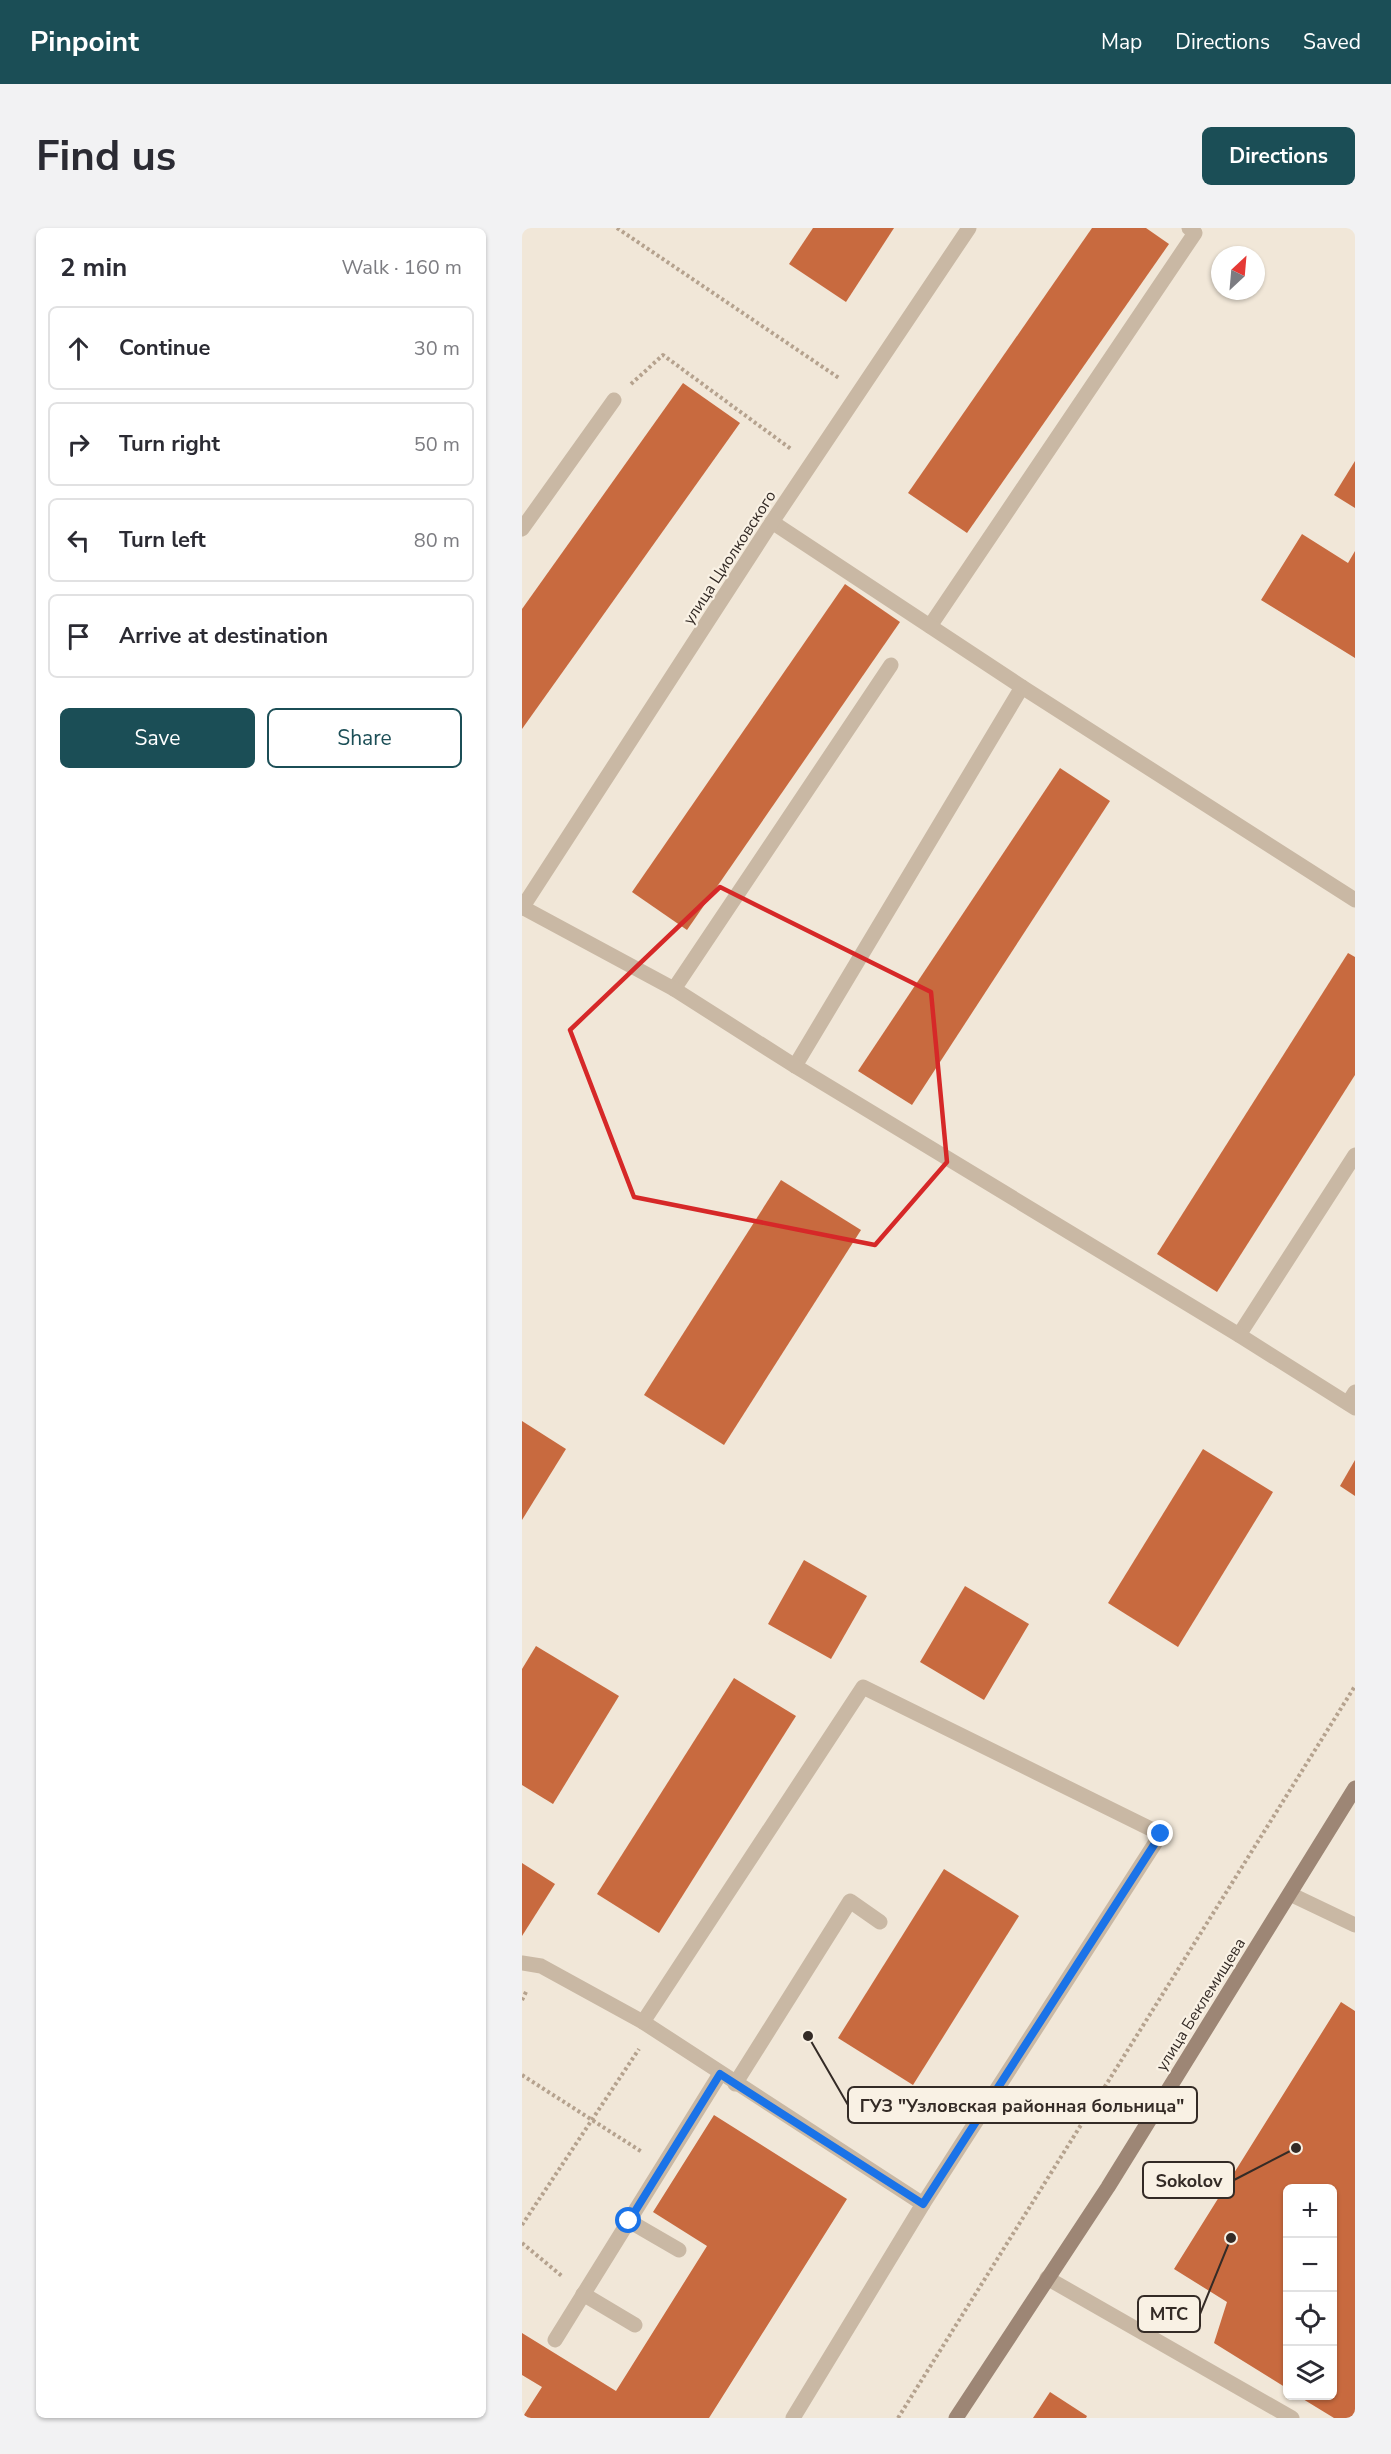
<!DOCTYPE html>
<html lang="en">
<head>
<meta charset="utf-8">
<style>
	:root { --surface:#fff; --page:#f2f2f3; --text:#2b2b33; --muted:#7c7c81; --line:#e1e1e2; --accent:#1b4e56 }
	body { margin:0; font-family:"Nunito Sans",sans-serif; background:var(--page); color:var(--text) }
	.controls { position:absolute; right:18px; bottom:18px; display:grid; overflow:hidden; border-radius:9px; box-shadow:0 2px 4px #0004 }
	.controls button { width:54px; height:54px; display:grid; place-items:center; padding:0; border:0; border-bottom:2px solid var(--line); background:var(--surface); color:var(--text); font:30px sans-serif }
	.compass { position:absolute; left:689px; top:18px; width:54px; height:54px; border-radius:50%; background:var(--surface); box-shadow:0 2px 4px #0004; rotate:26deg }
	.stop { position:absolute; width:18px; height:18px; margin:-14px; border:4px solid #1a73e8; border-radius:50%; background:#fff }
	.stop.end { background:#1a73e8; border-color:#fff; box-shadow:0 2px 6px #0008 }
	.list { margin:0; padding:0; list-style:none }
	h2 { display:flex; justify-content:space-between; align-items:center; height:78px; margin:0; padding:0 24px; font-size:26px }
	h2 small { font-size:20px; font-weight:400; color:var(--muted) }
	.list li { display:grid; grid-template-columns:39px 1fr auto; gap:18px; align-items:center; box-sizing:border-box; height:84px; margin:0 12px 12px; padding:0 12px; border:2px solid var(--line); border-radius:9px }
	.list b { display:block; font-size:22px; white-space:nowrap }
	.list em { font-size:20px; font-style:normal; color:var(--muted) }
	.actions { display:flex; gap:12px; padding:18px 24px }
	.actions a { flex:1; padding:14px 0; border:2px solid var(--accent); border-radius:9px; text-align:center; font-size:21px; color:var(--accent) }
	.actions .main { background:var(--accent); color:#fff }
	.icon { flex:none; width:33px; height:33px; fill:none; stroke:currentColor; stroke-width:2; stroke-linecap:round; stroke-linejoin:round }
	.map { position:relative; flex:none; width:833px; height:2190px; overflow:hidden; border-radius:9px }
	header { display:flex; align-items:center; gap:36px; box-sizing:border-box; height:84px; padding:0 30px; background:var(--accent); color:#fff }
	header strong { font-size:28px }
	nav { display:flex; gap:33px; margin-inline-start:auto; font-size:21px }
	.intro { display:flex; align-items:center; justify-content:space-between; box-sizing:border-box; height:144px; padding:0 36px }
	h1 { margin:0; font-size:42px }
	.button { padding:15px 27px; border-radius:9px; background:var(--accent); color:#fff; font-size:21px; font-weight:700 }
	main { display:flex; gap:36px; padding:0 36px }
	aside { flex:1; background:var(--surface); border-radius:9px; box-shadow:0 2px 4px #0004 }
	.map>svg:first-child { display:block }
	.building { fill:#c86a3f }
	.lines { fill:none; stroke-linecap:round; stroke-linejoin:round }
	.path { stroke:#b5a28e; stroke-width:4; stroke-dasharray:3 3; stroke-linecap:butt }
	.service { stroke:#c9b8a4; stroke-width:15 }
	.minor { stroke:#c9b8a4; stroke-width:15 }
	.secondary { stroke:#9d8675; stroke-width:15 }
	.route { stroke:#1a73e8; stroke-width:8 }
	.marked { fill:none; stroke:#d62828; stroke-width:4.5; stroke-linejoin:round }
	.labels { text-anchor:middle; stroke-width:4.5; stroke-linejoin:round; paint-order:stroke }
	.street-label { font-size:16px; fill:#342b26; stroke:#f9f1e4 }
	.leader { fill:none; stroke:#342b26; stroke-width:2 }
	.callout-dot { fill:#342b26; stroke:#f9f1e4; stroke-width:2 }
	.callout { fill:#f9f1e4; stroke:#342b26; stroke-width:2 }
	.callout-label { font-size:18px; text-anchor:middle; font-weight:bold; fill:#342b26 }
</style>
</head>
<body>
<header>
<strong>Pinpoint</strong>
<nav><a>Map</a><a>Directions</a><a>Saved</a></nav>
</header>
<div class="intro"><h1>Find us</h1><a class="button">Directions</a></div>
<main>
<aside>
<h2>2 min<small>Walk · 160 m</small></h2>
<ul class="list">
<li><svg class="icon" aria-label="ahead" viewBox="0 0 24 24"><path d="M12 20V5M6 11l6-6 6 6"/></svg><div><b>Continue</b></div><em>30 m</em></li>
<li><svg class="icon" aria-label="right" viewBox="0 0 24 24"><path d="M7 20v-9h11M14 6l5 5-5 5"/></svg><div><b>Turn right</b></div><em>50 m</em></li>
<li><svg class="icon" aria-label="left" viewBox="0 0 24 24"><path d="M17 20v-9H6M10 6l-5 5 5 5"/></svg><div><b>Turn left</b></div><em>80 m</em></li>
<li><svg class="icon" aria-label="arrive" viewBox="0 0 24 24"><path d="M6 21V4h12l-3 4 3 4H6"/></svg><div><b>Arrive at destination</b></div></li>
</ul>
<div class="actions"><a class="main">Save</a><a>Share</a></div>
</aside>
<div class="map">
<svg width="833" height="2190" viewBox="0 0 833 2190">
	<rect width="100%" height="100%" fill="#f1e7d8"/>
	<g class="building">
		<path d="M291 0H372L324 74 267 36Z"/>
		<path d="M570 0H624L647 16 445 305 386 265Z"/>
		<path d="M161 155 218 195 0 501V381Z"/>
		<path d="M833 233V280L812 267Z"/>
		<path d="M780 306 826 335 833 323V430L739 372Z"/>
		<path d="M323 356 378 394 165 702 110 664Z"/>
		<path d="M538 540 588 573 390 877 336 843Z"/>
		<path d="M826 725 833 729V847L695 1064 635 1026Z"/>
		<path d="M259 952 339 1002 202 1217 122 1167Z"/>
		<path d="M0 1193 44 1221 0 1292Z"/>
		<path d="M681 1221 751 1264 656 1419 586 1375Z"/>
		<path d="M833 1232V1268L818 1258Z"/>
		<path d="M282 1332 345 1368 309 1431 246 1396Z"/>
		<path d="M443 1358 507 1396 462 1472 398 1434Z"/>
		<path d="M14 1418 97 1468 31 1576 0 1557V1441Z"/>
		<path d="M212 1450 274 1488 137 1705 75 1666Z"/>
		<path d="M0 1635 33 1656 0 1708Z"/>
		<path d="M422 1641 497 1688 391 1857 316 1810Z"/>
		<path d="M819 1774 833 1783V2190H812L776 2168H810V1960H766V2161L692 2115 705 2074 652 2041Z"/>
		<path d="M192 1887 325 1971 187 2190H0L20 2159 0 2147V2105L94 2163 185 2018 131 1984Z"/>
		<path d="M528 2164 565 2188 564 2190H511Z"/>
	</g>
	<g class="lines">
		<g class="path">
			<path d="M95 0 317 150"/>
			<path d="M109 156 141 127 269 221"/>
			<path d="M0 1772 5 1762"/>
			<path d="M0 1847 120 1924"/>
			<path d="M0 1997 117 1821"/>
			<path d="M0 2015 41 2049"/>
			<path d="M376 2190 833 1458"/>
		</g>
		<g class="service">
			<path d="M0 301 92 172"/>
			<path d="M408 398 673 5 667 0"/>
			<path d="M152 761 369 437"/>
			<path d="M273 838 500 459"/>
			<path d="M717 1107 833 927"/>
			<path d="M826 1175 833 1164"/>
			<path d="M0 1735 19 1738 121 1794 401 1976 271 2190"/>
			<path d="M121 1794 341 1459 639 1606 401 1976"/>
			<path d="M213 1856 328 1673 358 1694"/>
			<path d="M107 1993 157 2022"/>
			<path d="M525 2050 770 2190"/>
			<path d="M61 2066 113 2097"/>
			<path d="M33 2112 198 1846"/>
		</g>
		<g class="minor">
			<path d="M250 294 500 459 833 672"/>
			<path d="M0 679 152 761 273 838 717 1107 833 1180"/>
			<path d="M0 680 250 294 447 0"/>
			<path d="M768 1666 833 1697"/>
		</g>
		<path class="secondary" d="M434 2190 586 1959 833 1560"/>
	</g>
	<g class="lines">
		<path class="route" d="M107 1993 198 1846 401 1976 639 1606"/>
	</g>
	<path class="marked" d="M198 659 409 764 425 934 353 1017 112 969 48 802Z"/>
	<g class="labels">
		<g class="street-label">
			<text transform="translate(207 329) rotate(-57)" y="6">улица Циолковского</text>
			<text transform="translate(678 1776) rotate(-58)" y="6">улица Беклемищева</text>
		</g>
	</g>
	<path class="leader" d="M286 1808L326 1877M774 1920L712 1952M709 2010L678 2086"/>
	<g class="callout-dot">
		<circle cx="286" cy="1808" r="6"/>
		<circle cx="774" cy="1920" r="6"/>
		<circle cx="709" cy="2010" r="6"/>
	</g>
	<g class="callout">
		<rect x="326" y="1859" width="349" height="36" rx="6"/>
		<rect x="621" y="1934" width="91" height="36" rx="6"/>
		<rect x="616" y="2068" width="62" height="36" rx="6"/>
	</g>
	<g class="callout-label">
		<text x="500" y="1884">ГУЗ "Узловская районная больница"</text>
		<text x="667" y="1959">Sokolov</text>
		<text x="647" y="2092">МТС</text>
	</g>
</svg>
<div class="controls">
<button>+</button>
<button>−</button>
<button><svg class="icon" aria-label="locate" viewBox="0 0 24 24"><circle cx="12" cy="12" r="6"/><path d="M12 2v4M12 18v4M2 12h4M18 12h4"/></svg></button>
<button><svg class="icon" aria-label="layers" viewBox="0 0 24 24"><path d="M12 4l9 5-9 5-9-5zM3 14l9 5 9-5"/></svg></button>
</div>
<svg class="compass" viewBox="-18 -18 36 36"><path d="M0-13l5 13h-10z" fill="#e53935"/><path d="M0 13l5-13h-10z" fill="#7c7c81"/></svg>
<div class="stop" style="left:107px;top:1993px"></div>
<div class="stop end" style="left:639px;top:1606px"></div>
</div>
</main>
</body>
</html>
